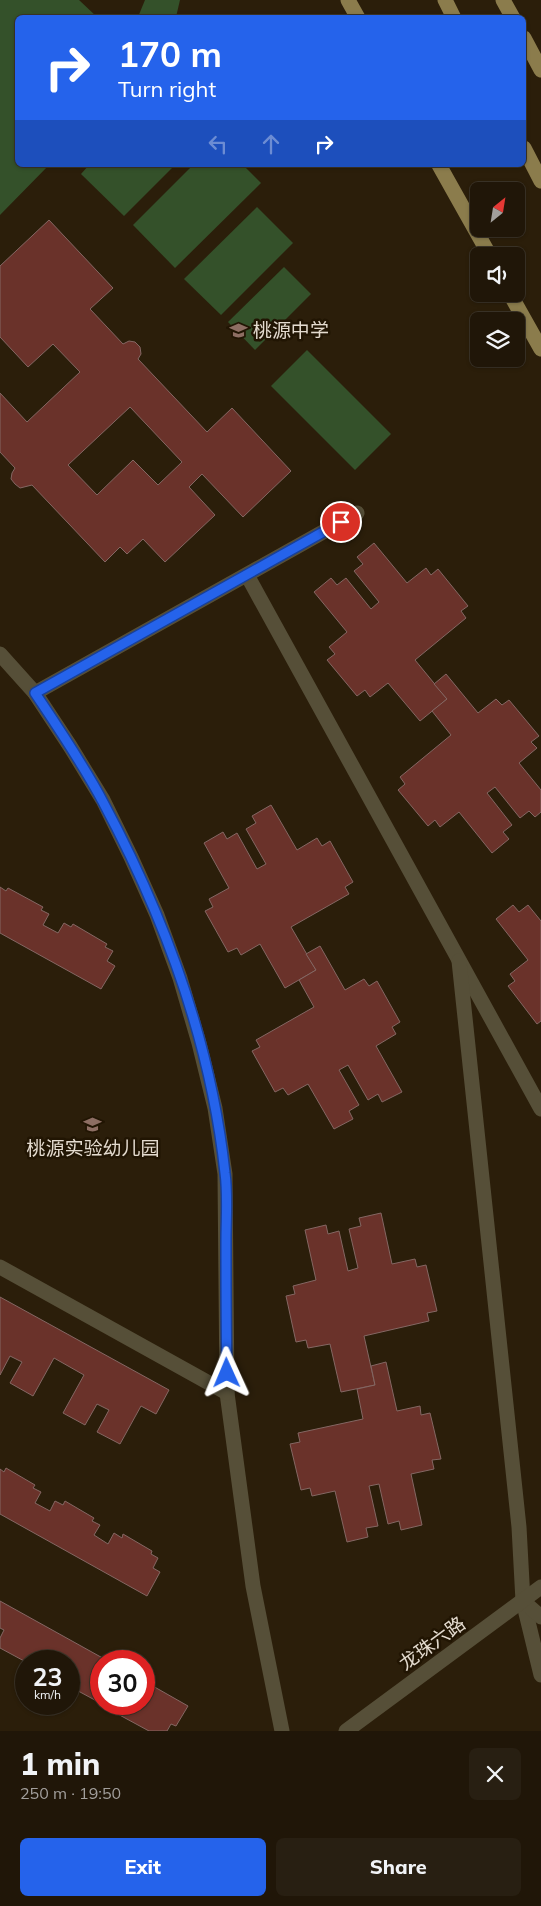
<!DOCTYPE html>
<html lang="en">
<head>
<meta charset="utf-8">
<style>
	:root { --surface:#201608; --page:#281f12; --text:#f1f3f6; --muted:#a29f9c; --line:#3d3529; --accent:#2563eb }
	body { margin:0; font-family:Mulish,"Noto Sans SC",sans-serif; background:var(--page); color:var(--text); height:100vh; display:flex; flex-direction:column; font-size:19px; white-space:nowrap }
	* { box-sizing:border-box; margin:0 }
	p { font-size:16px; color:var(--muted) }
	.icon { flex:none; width:28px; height:28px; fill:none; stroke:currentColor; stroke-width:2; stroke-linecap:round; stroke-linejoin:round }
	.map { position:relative; height:1731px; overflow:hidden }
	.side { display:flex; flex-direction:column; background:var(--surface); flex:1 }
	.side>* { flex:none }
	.guide { position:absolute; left:15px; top:15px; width:511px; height:152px; border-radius:8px; box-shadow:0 1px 4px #0004,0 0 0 1px var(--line); background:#2563eb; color:#fff; overflow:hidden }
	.needle { width:32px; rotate:30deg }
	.buttons { position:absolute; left:470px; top:182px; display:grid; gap:10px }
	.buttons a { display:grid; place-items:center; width:55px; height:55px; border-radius:8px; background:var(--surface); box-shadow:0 1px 4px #0004,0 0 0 1px var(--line); font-size:25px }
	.speed { position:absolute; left:15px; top:1650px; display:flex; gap:10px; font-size:25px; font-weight:700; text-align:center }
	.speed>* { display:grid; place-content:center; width:65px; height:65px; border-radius:50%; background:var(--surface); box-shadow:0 1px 4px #0004,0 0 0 1px var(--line); line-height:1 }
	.speed small { font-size:12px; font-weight:400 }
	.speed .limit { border:8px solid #d22; background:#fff; color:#111 }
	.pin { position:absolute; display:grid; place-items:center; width:42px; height:42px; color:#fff; margin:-21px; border:2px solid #fff; border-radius:50%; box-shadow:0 1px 5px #0007 }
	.me { position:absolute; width:55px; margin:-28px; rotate:359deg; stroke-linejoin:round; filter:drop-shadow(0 0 4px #0008) }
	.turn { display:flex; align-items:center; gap:18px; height:105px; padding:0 20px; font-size:22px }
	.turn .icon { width:65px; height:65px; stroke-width:2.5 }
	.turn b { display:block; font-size:35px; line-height:42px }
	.lanes { display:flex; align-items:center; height:48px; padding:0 20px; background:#0003; justify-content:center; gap:25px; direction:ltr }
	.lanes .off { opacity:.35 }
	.round { display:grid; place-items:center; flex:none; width:52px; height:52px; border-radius:8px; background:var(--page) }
	.head { display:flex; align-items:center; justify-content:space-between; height:85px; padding:0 20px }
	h1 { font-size:30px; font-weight:800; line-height:38px }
	.action { display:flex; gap:10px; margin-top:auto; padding:10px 20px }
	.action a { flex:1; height:58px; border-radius:8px; background:var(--accent); color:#fff; font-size:20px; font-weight:800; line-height:58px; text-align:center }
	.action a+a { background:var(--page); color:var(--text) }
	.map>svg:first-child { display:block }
</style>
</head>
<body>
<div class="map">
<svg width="541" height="1731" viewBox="0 0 541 1731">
	<rect width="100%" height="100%" fill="#2b1e0a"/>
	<!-- green -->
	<g fill="#34512a">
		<polygon points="0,0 79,0 97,17 18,18 18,165 49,165 0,215"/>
		<polygon points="145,0 180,0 176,17 138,17"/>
		<polygon points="89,165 175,165 124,216 81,174"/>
		<polygon points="193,165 243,165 261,183 175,268 133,225"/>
		<polygon points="257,207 293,243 221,315 184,279"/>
		<polygon points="284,267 311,294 255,350 228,322"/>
		<polygon points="307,350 391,434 355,470 271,386"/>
	</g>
	<!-- building -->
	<g fill="#6a322a" stroke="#846763" fill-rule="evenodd">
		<path d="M49 220 113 288 90 309 123 344 129 341 135 342 140 347 141 354 138 359 207 432 232 408 291 471 243 517 202 474 189 487 215 515 165 562 143 539 127 554 120 547 105 562 32 485 20 488 15 484 11 479 12 473 15 468 0 452V393L27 422 80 372 53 344 28 367 0 337V266ZM130 407 182 462 158 485 133 460 97 495 68 465Z"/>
		<polygon points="374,543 407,583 426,568 431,575 438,569 468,606 461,611 466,618 415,660 447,699 420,721 388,683 370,697 365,690 357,696 327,660 335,654 329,647 347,632 314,592 331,578 337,585 346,578 371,609 379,602 354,571 363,564 357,557"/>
		<polygon points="446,674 478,713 496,699 502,705 509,700 539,736 531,742 537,748 519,763 541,790 541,812 535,817 529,811 520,818 495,787 487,793 512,825 503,832 509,839 492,853 459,812 440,827 435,820 428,826 398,790 405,784 400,777 451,735 432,711 447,699 434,684"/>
		<polygon points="271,805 297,850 317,838 322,846 330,841 353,882 345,887 349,894 291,927 316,970 285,988 260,944 241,955 237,948 228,952 205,911 213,907 209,899 229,888 204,843 223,832 227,839 237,833 257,869 266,864 246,829 256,823 252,816"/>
		<polygon points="0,887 6,891 8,888 43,907 41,910 49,914 43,925 58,933 64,923 71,927 73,924 107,944 105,947 113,951 107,961 115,966 101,989 0,933"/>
		<polygon points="513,905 519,912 528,905 541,921 541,1021 537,1024 508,986 515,981 510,974 528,960 496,919"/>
		<polygon points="320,946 345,990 364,979 369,986 377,981 400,1022 392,1027 396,1034 376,1046 402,1092 382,1102 378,1094 368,1100 348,1065 339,1070 359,1105 349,1111 353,1119 334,1129 308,1084 288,1095 283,1088 275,1092 252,1051 260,1047 256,1040 314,1007 299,980 316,970 306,954"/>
		<polygon points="381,1213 392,1264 415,1259 417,1267 426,1265 437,1311 427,1313 429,1321 364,1336 375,1385 341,1392 330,1344 308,1348 306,1340 296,1342 286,1296 295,1294 293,1286 316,1280 305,1230 326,1225 328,1234 339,1231 348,1271 358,1268 349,1229 361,1226 359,1218"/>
		<polygon points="0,1297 169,1390 156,1414 141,1406 120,1444 97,1432 109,1410 97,1404 85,1425 63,1413 84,1375 54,1358 33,1396 10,1383 22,1362 10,1356 0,1375"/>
		<polygon points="386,1362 397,1411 420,1406 421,1415 430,1413 441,1459 432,1460 434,1469 411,1474 422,1525 401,1530 399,1521 388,1524 379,1484 369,1486 378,1526 366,1528 368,1537 347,1542 335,1491 312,1496 310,1488 301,1490 290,1444 300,1442 298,1433 363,1419 357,1389 375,1385 371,1366"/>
		<polygon points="6,1468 35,1485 33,1488 41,1492 35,1503 50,1511 55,1501 63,1505 65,1501 94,1518 92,1521 100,1525 94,1535 108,1544 114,1533 122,1538 123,1534 152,1551 151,1554 158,1558 153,1568 160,1572 147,1596 0,1514 0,1469 4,1472"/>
		<polygon points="0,1601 108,1661 101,1661 101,1704 104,1704 104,1705 69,1686 69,1661 59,1661 53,1658 51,1661 26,1662 0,1648 0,1638 4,1630 0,1628"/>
		<polygon points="144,1681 188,1706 176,1726 171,1724 167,1731 149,1731 114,1712 119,1704 144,1704"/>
	</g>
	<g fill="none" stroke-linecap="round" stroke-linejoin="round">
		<!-- minor -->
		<g stroke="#564f38" stroke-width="15">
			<polyline points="247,575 541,1109"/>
			<polyline points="0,654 35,693 70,746 103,800 131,857 157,915 180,978 199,1043 215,1108 225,1174 227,1393 253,1586 282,1731"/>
			<polyline points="35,693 357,513"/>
			<polyline points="459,961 519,1527 523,1601 541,1675"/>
			<polyline points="0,1267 227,1393"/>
			<polyline points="523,1601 541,1617"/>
			<polyline points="346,1731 541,1587"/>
		</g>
		<!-- major -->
		<g stroke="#8b7c4c" stroke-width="15">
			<polyline points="348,0 358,18"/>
			<polyline points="445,0 454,18"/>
			<polyline points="503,0 513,18"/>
			<polyline points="524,38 541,70"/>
			<polyline points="524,148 541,181"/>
			<polyline points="439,165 490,256"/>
			<polyline points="510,294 541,349"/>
		</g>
	</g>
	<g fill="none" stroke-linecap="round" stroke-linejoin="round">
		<defs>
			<path id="route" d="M227 1373C226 1329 226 1285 226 1241 226 1219 228 1195 225 1173 211 1043 164 916 103 802 83 764 59 729 35 693L341 522"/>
		</defs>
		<!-- route casing -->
		<use href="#route" stroke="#184099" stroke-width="12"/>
		<!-- route -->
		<use href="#route" stroke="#2563eb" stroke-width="9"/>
	</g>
	<!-- icons -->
	<defs>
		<symbol id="school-bare" viewBox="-9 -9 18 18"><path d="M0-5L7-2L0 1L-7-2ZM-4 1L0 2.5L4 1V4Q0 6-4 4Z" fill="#8d6e63" stroke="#211503" stroke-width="2.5" paint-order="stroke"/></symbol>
	</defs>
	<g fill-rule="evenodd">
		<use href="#school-bare" x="226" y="318" width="25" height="25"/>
		<use href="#school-bare" x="80" y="1112" width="25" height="25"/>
	</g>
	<g text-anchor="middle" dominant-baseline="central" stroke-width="5" stroke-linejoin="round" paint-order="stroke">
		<!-- poi labels -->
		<g font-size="19" fill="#e4dbcf" stroke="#211503" text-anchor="start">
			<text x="253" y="330">桃源中学</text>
			<text x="93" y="1148" text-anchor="middle">桃源实验幼儿园</text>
		</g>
		<!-- street labels -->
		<g font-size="19" fill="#e4dbcf" stroke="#211503">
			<text transform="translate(432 1643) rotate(-36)">龙珠六路</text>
		</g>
	</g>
</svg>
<div class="buttons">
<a><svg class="needle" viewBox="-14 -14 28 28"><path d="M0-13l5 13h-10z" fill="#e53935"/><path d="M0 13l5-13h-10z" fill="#a29f9c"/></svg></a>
<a><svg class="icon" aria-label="sound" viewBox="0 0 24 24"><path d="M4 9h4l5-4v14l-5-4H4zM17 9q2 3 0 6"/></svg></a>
<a><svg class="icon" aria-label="layers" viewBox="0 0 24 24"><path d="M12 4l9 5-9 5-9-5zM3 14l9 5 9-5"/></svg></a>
</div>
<div class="speed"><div>23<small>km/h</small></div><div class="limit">30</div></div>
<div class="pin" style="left:341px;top:522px;background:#d93025"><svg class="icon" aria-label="arrive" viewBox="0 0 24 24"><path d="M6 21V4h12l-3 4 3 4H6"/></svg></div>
<svg class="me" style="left:227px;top:1373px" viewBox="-20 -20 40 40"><path d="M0-17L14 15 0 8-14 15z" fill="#2563eb" stroke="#fff" stroke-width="4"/></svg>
<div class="guide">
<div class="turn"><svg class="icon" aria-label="right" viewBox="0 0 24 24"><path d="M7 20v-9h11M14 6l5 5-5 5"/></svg><div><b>170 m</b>Turn right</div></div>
<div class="lanes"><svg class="icon off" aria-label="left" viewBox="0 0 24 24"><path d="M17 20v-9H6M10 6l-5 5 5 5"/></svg><svg class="icon off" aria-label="ahead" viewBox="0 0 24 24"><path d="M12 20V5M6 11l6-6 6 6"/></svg><svg class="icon" aria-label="right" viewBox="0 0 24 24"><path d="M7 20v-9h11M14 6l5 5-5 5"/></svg></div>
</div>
</div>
<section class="side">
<div class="head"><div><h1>1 min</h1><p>250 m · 19:50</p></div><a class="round"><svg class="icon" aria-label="close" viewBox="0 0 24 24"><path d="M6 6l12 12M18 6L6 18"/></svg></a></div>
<div class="action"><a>Exit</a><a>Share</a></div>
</section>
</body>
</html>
